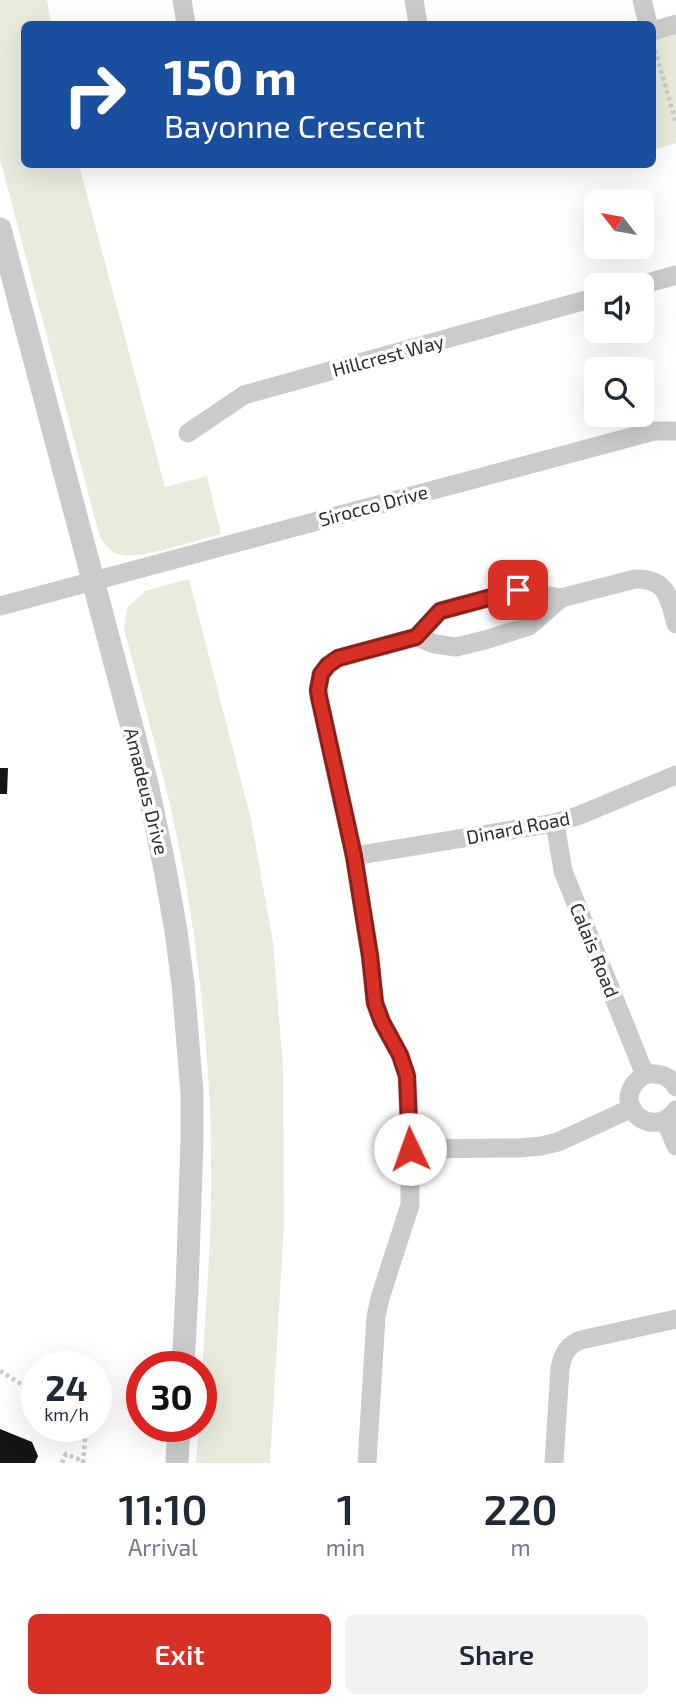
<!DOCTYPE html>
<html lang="en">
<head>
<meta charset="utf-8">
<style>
	:root { --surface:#fff; --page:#f2f2f3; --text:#1f2937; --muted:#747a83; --accent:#d93025 }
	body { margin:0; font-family:"Exo 2",sans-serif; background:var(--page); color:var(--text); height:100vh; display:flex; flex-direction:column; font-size:26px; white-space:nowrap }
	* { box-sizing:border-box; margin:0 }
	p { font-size:23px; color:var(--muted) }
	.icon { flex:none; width:38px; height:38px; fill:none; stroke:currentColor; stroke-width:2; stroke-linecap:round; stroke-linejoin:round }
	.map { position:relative; height:1463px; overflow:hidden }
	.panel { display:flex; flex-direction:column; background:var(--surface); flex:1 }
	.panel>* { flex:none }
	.guide { position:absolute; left:21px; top:21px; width:635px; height:147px; border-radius:10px; box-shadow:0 7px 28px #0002; background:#1a4fa0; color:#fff; overflow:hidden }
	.needle { width:46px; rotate:301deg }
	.fabs { position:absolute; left:584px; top:189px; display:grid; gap:14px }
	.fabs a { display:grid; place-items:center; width:70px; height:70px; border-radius:10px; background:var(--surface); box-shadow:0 7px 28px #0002; font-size:35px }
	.speed { position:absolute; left:21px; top:1351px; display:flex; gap:14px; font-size:35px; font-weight:700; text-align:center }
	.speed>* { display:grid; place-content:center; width:91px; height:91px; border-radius:50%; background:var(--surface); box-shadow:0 7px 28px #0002; line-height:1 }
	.speed small { font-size:18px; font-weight:400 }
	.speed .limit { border:10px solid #d22; background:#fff; color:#111 }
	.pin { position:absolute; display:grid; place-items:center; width:60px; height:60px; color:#fff; margin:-30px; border-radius:14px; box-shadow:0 4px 10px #0006 }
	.me { position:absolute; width:77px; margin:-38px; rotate:357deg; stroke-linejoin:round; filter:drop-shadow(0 0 5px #0008) }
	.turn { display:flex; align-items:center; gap:24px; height:147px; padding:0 28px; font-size:32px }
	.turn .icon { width:91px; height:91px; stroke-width:2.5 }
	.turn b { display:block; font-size:49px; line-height:60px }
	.eta { display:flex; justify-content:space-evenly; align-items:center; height:119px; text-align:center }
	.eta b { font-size:42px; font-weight:600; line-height:49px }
	.primary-button { display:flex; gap:14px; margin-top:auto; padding:14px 28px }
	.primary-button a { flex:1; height:80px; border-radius:10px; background:var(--accent); color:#fff; font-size:28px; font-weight:600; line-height:80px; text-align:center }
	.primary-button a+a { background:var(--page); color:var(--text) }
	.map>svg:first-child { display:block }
</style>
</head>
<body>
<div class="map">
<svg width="676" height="1463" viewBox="0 0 676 1463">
	<rect width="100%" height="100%" fill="#fff"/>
	<!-- green -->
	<g fill="#e9ebdd">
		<path d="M0 0H47L51 24H24V164L79 165 165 487 207 476 221 534C200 539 143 559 123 555 111 553 104 545 99 534L0 159Z"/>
		<polygon points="676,34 676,143 653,150 653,40"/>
		<path d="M189 579 251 819 273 942 283 1067 284 1225 270 1463H196L199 1426H201C201 1361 208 1296 210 1230 212 1190 211 1149 210 1108 205 1008 193 907 171 809 157 749 140 689 124 629L127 608 145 591Z"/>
	</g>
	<!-- building -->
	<g fill="#151515">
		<polygon points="0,768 8,768 7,794 0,794"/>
		<polygon points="0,1429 32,1442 38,1456 35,1463 0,1463"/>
	</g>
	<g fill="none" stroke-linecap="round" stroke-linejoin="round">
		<!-- path -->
		<g stroke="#cbcbcb" stroke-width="4.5" stroke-dasharray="3.5 3.5" stroke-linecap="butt">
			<polyline points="655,50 676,123"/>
			<polyline points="0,1371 37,1394"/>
			<polyline points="62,1463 66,1454 83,1461"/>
			<polyline points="83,1463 86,1426"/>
		</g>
		<!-- minor -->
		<g stroke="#cbcbcb" stroke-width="19">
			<polyline points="182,0 186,24"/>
			<polyline points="414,0 418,24"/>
			<polyline points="642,0 648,24"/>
			<polyline points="653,31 676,24"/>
			<polyline points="641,285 676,275"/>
			<polyline points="188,433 244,395 597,297"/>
			<polyline points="0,606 654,431 676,431"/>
			<path d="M416 637 440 611 518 590 561 598 635 579C668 578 669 599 676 624"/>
			<polyline points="555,823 563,871 645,1075"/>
			<polyline points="354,856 555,823 580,815 676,775"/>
			<path d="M676 1087C672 1079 664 1074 654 1074 647 1073 640 1077 635 1083 614 1109 654 1140 676 1110"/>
			<polyline points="665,1120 676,1146"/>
			<polyline points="410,1149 520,1148 541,1146 558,1142 632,1108"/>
			<polyline points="367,1463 376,1317 380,1298 410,1205 410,1149 407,1076 400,1055 382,1022 375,1003 370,956 354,856 319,697 318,690 321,674 328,665 339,658 416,637 435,644 456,647 485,640 529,626 561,598"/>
			<path d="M554 1463 560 1369C562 1355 567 1345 581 1340L676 1319"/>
		</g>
		<!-- tertiary -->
		<g stroke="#cbcbcb" stroke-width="23">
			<polyline points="0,229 147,784 165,869 176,931 183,984 192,1093 192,1140 187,1290 183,1367"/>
			<polyline points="177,1463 179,1426"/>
		</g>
	</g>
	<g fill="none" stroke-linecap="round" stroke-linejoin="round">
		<defs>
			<polyline id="route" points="410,1149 407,1076 400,1055 382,1022 375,1003 370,956 354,856 319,697 318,690 321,674 328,665 338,658 416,637 440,611 518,590"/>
		</defs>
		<!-- route casing -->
		<use href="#route" stroke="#8d1f18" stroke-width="18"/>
		<!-- route -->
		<use href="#route" stroke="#d93025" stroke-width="12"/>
	</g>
	<g text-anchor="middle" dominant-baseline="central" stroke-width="7" stroke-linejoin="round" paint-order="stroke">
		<!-- street labels -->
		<g font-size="19" fill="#2e2e2e" stroke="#fff">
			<text transform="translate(388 355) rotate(-15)">Hillcrest Way</text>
			<text transform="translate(373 505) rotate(-15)">Sirocco Drive</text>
			<text transform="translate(147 791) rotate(76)">Amadeus Drive</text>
			<text transform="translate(518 827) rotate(-11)">Dinard Road</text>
			<text transform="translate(595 950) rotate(68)">Calais Road</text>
		</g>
	</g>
</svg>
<div class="fabs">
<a><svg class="needle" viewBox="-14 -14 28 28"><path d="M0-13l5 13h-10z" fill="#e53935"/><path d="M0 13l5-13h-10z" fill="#747a83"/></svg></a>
<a><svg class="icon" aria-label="sound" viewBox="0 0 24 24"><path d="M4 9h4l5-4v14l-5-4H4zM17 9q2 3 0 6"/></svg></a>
<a><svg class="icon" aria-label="search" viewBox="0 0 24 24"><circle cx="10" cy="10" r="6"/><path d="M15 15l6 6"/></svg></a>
</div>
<div class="speed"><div>24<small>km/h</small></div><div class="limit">30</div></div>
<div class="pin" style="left:518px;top:590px;background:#d93025"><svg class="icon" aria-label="arrive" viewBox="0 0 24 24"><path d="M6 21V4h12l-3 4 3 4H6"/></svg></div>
<svg class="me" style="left:410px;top:1149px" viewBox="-20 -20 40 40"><circle r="19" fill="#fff"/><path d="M0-13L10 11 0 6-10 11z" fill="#d93025"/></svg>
<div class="guide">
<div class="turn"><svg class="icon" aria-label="right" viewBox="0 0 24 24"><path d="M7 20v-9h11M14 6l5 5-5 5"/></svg><div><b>150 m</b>Bayonne Crescent</div></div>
</div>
</div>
<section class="panel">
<div class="eta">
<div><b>11:10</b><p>Arrival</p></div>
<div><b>1</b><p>min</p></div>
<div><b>220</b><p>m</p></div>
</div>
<div class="primary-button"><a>Exit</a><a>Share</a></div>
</section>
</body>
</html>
